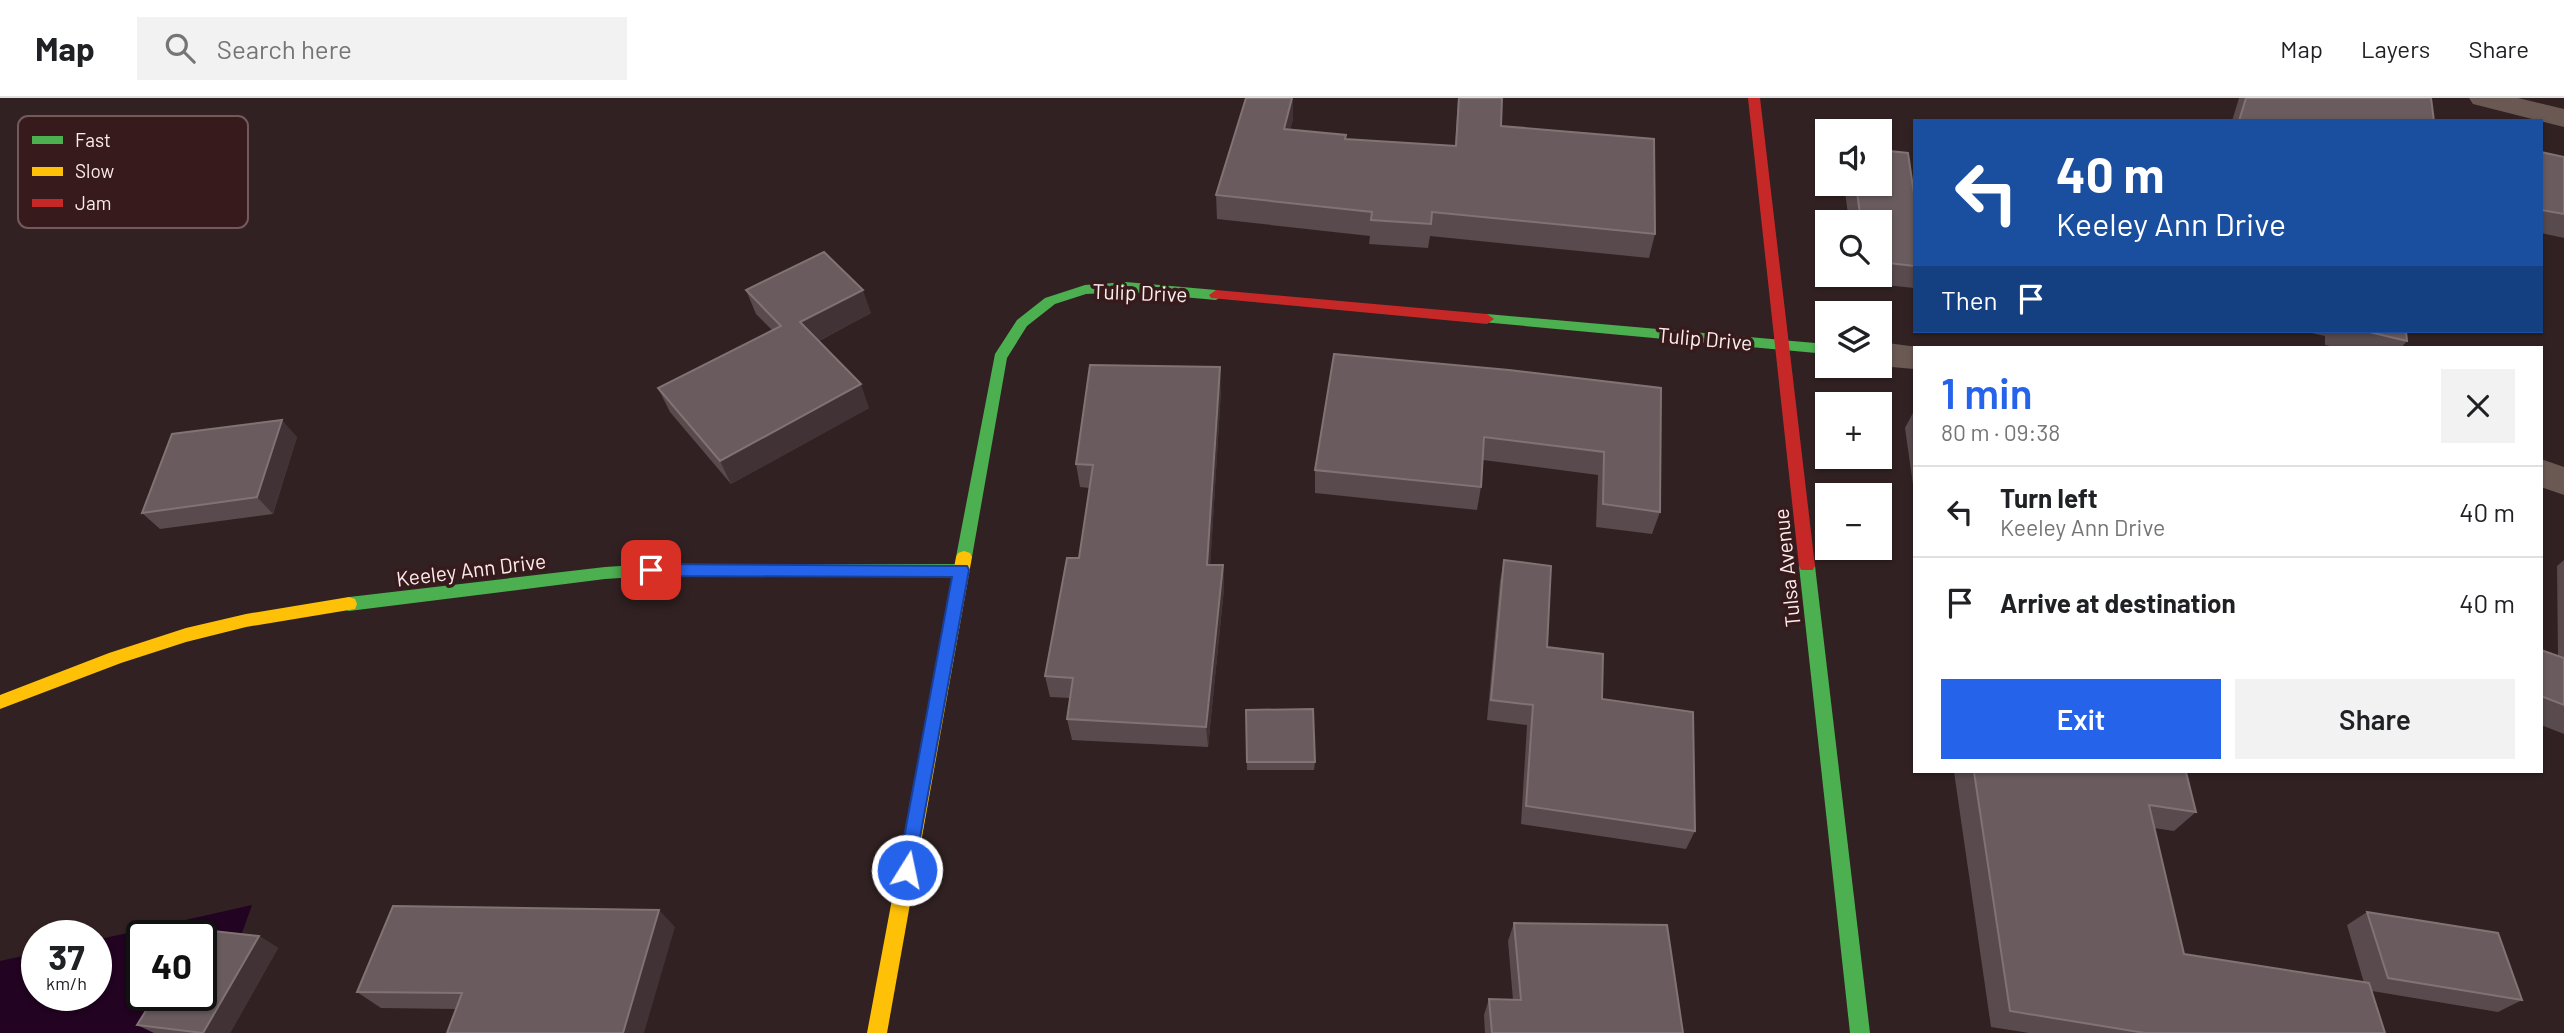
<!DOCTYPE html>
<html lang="en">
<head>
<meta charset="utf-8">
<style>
	:root { --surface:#fff; --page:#f2f2f2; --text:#202124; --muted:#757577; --line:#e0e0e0; --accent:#2563eb }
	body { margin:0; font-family:Barlow,sans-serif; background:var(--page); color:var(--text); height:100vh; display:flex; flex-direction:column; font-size:26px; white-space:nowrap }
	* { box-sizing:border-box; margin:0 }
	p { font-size:23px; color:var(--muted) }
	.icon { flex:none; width:38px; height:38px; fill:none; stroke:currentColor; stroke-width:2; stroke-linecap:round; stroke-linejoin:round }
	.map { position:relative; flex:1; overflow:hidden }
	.drawer { position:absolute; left:1913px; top:248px; width:630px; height:427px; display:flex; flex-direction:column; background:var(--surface); border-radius:0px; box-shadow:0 2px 5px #0004 }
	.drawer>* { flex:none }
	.banner { position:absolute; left:1913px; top:21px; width:630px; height:214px; border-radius:0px; box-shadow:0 2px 5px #0004; background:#1a4fa0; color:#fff; overflow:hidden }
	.fabs { position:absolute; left:1815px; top:21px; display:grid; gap:14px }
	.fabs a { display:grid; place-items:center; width:77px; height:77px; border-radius:0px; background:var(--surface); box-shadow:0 2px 5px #0004; font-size:35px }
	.speed { position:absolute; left:21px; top:822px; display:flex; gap:14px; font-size:35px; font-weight:700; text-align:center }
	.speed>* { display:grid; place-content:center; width:91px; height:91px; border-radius:50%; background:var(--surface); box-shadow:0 2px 5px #0004; line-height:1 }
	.speed small { font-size:18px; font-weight:400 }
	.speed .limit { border:4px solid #111; border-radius:10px; background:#fff; color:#111 }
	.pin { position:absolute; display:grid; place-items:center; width:60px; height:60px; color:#fff; margin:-30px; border-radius:14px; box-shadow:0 4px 10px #0006 }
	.me { position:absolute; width:77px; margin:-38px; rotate:10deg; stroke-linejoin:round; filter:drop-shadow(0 0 5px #0008) }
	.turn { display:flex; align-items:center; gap:24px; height:147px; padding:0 28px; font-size:32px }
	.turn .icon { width:91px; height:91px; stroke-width:2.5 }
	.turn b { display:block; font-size:49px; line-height:60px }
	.then { display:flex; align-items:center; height:66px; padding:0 28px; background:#0003; gap:14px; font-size:26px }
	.round { display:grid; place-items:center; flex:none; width:74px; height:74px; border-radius:0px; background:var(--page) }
	.summary { display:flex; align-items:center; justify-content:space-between; height:119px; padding:0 28px }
	h1 { font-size:42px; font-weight:600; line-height:52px; color:var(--accent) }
	.primary-button { display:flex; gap:14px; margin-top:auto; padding:14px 28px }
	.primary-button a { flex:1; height:80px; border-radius:0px; background:var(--accent); color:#fff; font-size:28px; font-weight:600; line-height:80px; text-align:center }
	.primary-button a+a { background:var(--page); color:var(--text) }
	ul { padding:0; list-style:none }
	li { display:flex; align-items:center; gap:21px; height:91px; padding:0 28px; border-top:2px solid var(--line) }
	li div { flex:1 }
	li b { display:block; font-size:26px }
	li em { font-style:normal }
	header { display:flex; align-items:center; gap:42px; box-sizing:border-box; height:98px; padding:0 35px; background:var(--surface); border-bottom:2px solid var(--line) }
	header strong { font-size:33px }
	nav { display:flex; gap:38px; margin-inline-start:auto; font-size:24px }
	.search { width:490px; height:63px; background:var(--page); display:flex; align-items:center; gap:18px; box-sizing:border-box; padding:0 24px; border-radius:0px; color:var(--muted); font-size:26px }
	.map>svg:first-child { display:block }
</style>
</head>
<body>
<header>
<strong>Map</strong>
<div class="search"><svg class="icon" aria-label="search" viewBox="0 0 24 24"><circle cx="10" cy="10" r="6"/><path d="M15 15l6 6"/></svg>Search here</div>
<nav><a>Map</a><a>Layers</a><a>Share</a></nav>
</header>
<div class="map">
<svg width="2564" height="935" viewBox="0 0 2564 935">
	<rect width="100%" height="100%" fill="#312122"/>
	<!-- water -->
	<path fill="#220321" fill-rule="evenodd" d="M252 807 206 935H0V863L37 855V898H96V842ZM142 838H201V898H142Z"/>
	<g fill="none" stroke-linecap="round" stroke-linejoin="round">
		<!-- street -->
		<g fill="#6a5853" fill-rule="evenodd">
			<polygon points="2469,0 2518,0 2564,11 2564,29 2473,6"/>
			<polygon points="1880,244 1925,250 1914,250 1914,271 1880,268"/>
			<polygon points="2541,361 2564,369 2564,397 2541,389"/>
		</g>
		<!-- fast -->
		<g fill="#4caf50" fill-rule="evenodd">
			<polygon points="1126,184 1216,192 1223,197 1216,202 1126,194 1086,196 1055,206 1027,228 1007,260 972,459 970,463 958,463 956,459 995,256 1017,222 1045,200 1085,187"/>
			<polygon points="1487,216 1827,246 1827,256 1482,224 1480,221"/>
			<polygon points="1807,462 1813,464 1815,468 1870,935 1850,935 1799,468 1801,464"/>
			<polygon points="651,466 961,466 967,468 969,472 967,476 961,478 651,478 605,481 349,513 343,511 341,506 343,501 349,499 605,469"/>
		</g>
		<!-- slow -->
		<g fill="#ffc107" fill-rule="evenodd">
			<polygon points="964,453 970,455 972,459 887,935 867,935 956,459 958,455"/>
			<polygon points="349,499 355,501 357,506 355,511 246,529 186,544 121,565 0,611 0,597 109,555 186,530 246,516"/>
		</g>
		<!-- jam -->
		<g fill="#c62828" fill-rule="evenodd">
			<polygon points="1748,0 1760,0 1815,468 1813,472 1801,472 1799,468"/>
			<polygon points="1216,192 1487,216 1494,221 1487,226 1211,200 1209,197"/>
		</g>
	</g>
	<!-- wall -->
	<g fill="#584a4d">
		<polygon points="1246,0 1293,0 1293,21 1290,31 1346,41 1455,48 1458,0 1502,0 1501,28 1655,136 1649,160 1430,138 1428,150 1369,146 1370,138 1217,121 1216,97"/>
		<polygon points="2239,0 2431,0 2434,23 2232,23"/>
		<polygon points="2541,54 2564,59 2564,140 2541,135"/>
		<polygon points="1844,86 1880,86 1914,96 1914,190 1857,184 1856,177 1880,177 1880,124 1849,124"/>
		<polygon points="746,192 871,215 819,243 869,310 731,386 670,314 658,290 772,232 756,216"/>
		<polygon points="2303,233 2406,233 2407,243 2401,250 2340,250 2325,247 2325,238"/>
		<polygon points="1661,290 1660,414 1652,436 1596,429 1598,377 1483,362 1481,389 1477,412 1315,395 1315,372"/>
		<polygon points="1221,292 1210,467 1223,467 1224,490 1208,649 1072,642 1067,621 1070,600 1050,599 1045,578 1079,460 1089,390 1080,389 1076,366"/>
		<polygon points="1914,313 1914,394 1905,330"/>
		<polygon points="297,339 273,416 160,431 142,415"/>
		<polygon points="1504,462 1547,549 1602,601 1695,733 1686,751 1521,726 1527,627 1487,622 1500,483"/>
		<polygon points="2564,462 2564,636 2541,627 2541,552 2558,558 2557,468"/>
		<polygon points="1246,612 1315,664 1314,672 1247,672"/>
		<polygon points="1954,674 2186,674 2196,714 2174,733 2154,730 2184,856 2364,885 2347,827 2367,814 2522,902 2498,914 2372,893 2385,935 2029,935 1991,929"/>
		<polygon points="1514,825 1683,935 1485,935 1484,917 1489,901 1513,902 1508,843"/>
		<polygon points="675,829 456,911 381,910 357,894"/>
		<polygon points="259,838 278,850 230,935 154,935 137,927"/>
	</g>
	<!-- shaded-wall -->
	<g fill="#413235">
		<polygon points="1292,0 1293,0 1293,21 1284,55 1284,31"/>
		<polygon points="863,192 871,215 809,248 800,224"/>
		<polygon points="1220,269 1221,292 1209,489 1207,467"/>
		<polygon points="861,286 869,310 731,386 720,363"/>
		<polygon points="282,322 297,339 273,416 257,399"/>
		<polygon points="1223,467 1224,490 1208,649 1206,629"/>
		<polygon points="659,812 675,829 644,935 623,935"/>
		<polygon points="259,838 278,850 230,935 203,935"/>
	</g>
	<!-- building -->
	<g fill="#6a5c5e" stroke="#817274" stroke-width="2">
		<polygon points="1246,0 1292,0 1284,31 1346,37 1345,41 1456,48 1459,0 1502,0 1501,28 1654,41 1655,136 1432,114 1431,126 1371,122 1372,114 1216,97"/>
		<polygon points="2246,0 2431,0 2434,23 2239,23"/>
		<polygon points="1880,52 1908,55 1914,96 1914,168 1880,164 1880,124 1861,124 1856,86 1880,86"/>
		<polygon points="2541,54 2564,59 2564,116 2541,112"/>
		<polygon points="824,154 863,192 800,224 861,286 720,363 658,290 781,228 746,192"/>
		<polygon points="2365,233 2406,233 2407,243"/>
		<polygon points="1334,256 1509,272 1661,290 1660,414 1603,406 1604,354 1484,339 1481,389 1315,372"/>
		<polygon points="1090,267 1220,269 1207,467 1223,467 1206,629 1067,621 1073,580 1045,578 1067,460 1079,460 1093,367 1076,366"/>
		<polygon points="282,322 257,399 142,415 172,336"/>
		<polygon points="1504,462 1551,468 1547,549 1603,556 1602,601 1693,614 1695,733 1526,708 1533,607 1491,602"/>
		<polygon points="2541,552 2564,560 2564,607 2541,598"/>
		<polygon points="1313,611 1315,664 1247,664 1246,612"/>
		<polygon points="1974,674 2186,674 2196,714 2149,707 2184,856 2369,885 2385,935 2145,935 2010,913"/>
		<polygon points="393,808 659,812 623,935 447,935 462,895 357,894"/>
		<polygon points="2367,814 2498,835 2522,902 2388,880"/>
		<polygon points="1514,825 1667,827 1683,935 1492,935 1489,901 1521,902"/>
		<polygon points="195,831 259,838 203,935 137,927 155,898 201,898 201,838 191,838"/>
	</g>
	<!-- route -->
	<polygon fill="#2563eb" stroke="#184099" stroke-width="2" points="651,466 967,468 969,472 913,778 907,780 900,778 898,772 952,479 651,478 643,472"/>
	<g text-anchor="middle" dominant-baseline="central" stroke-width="7" stroke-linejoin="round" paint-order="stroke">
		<!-- street labels -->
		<g font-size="21" fill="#fdecec" stroke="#371b1c">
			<text transform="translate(1140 194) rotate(2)">Tulip Drive</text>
			<text transform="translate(1705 240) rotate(5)">Tulip Drive</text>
			<text transform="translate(1786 470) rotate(-96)">Tulsa Avenue</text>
			<text transform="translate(471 471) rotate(-7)">Keeley Ann Drive</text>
		</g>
	</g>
	<!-- legend -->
	<rect x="18" y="18" width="230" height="112" rx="10" fill="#371b1c" stroke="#725a5a" stroke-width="2"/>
	<rect x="32" y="38" width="31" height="8" fill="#4caf50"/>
	<rect x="32" y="69" width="31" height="9" fill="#ffc107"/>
	<rect x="32" y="101" width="31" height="8" fill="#c62828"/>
	<g font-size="19" fill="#fdecec">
		<text x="75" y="49">Fast</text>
		<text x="75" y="80">Slow</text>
		<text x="75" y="112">Jam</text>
	</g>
</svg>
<div class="fabs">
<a><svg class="icon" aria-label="sound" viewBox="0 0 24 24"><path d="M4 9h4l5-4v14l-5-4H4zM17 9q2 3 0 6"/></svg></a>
<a><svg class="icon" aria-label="search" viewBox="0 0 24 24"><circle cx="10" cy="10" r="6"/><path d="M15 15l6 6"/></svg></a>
<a><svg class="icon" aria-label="layers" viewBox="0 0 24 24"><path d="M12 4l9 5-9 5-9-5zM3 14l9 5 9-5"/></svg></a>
<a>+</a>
<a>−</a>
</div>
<div class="speed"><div>37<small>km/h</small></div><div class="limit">40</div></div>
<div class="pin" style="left:651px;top:472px;background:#d93025"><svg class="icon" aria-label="arrive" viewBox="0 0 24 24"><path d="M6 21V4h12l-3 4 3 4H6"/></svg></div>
<svg class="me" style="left:907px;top:772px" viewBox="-20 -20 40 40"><circle r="17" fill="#2563eb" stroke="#fff" stroke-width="3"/><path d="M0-11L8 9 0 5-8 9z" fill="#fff"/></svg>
<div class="banner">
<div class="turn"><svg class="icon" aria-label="left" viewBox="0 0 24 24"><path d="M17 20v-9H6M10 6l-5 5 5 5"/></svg><div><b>40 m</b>Keeley Ann Drive</div></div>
<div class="then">Then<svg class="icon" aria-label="arrive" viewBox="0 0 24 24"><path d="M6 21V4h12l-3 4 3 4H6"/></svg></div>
</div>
<section class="drawer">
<div class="summary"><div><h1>1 min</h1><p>80 m · 09:38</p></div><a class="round"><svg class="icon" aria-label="close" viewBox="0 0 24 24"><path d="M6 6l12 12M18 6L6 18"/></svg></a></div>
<ul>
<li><svg class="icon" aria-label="left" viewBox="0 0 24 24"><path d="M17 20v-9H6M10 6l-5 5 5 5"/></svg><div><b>Turn left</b><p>Keeley Ann Drive</p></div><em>40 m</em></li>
<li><svg class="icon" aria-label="arrive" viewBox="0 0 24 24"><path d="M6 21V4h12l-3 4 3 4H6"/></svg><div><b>Arrive at destination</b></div><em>40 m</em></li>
</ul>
<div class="primary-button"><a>Exit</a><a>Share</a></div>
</section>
</div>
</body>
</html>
